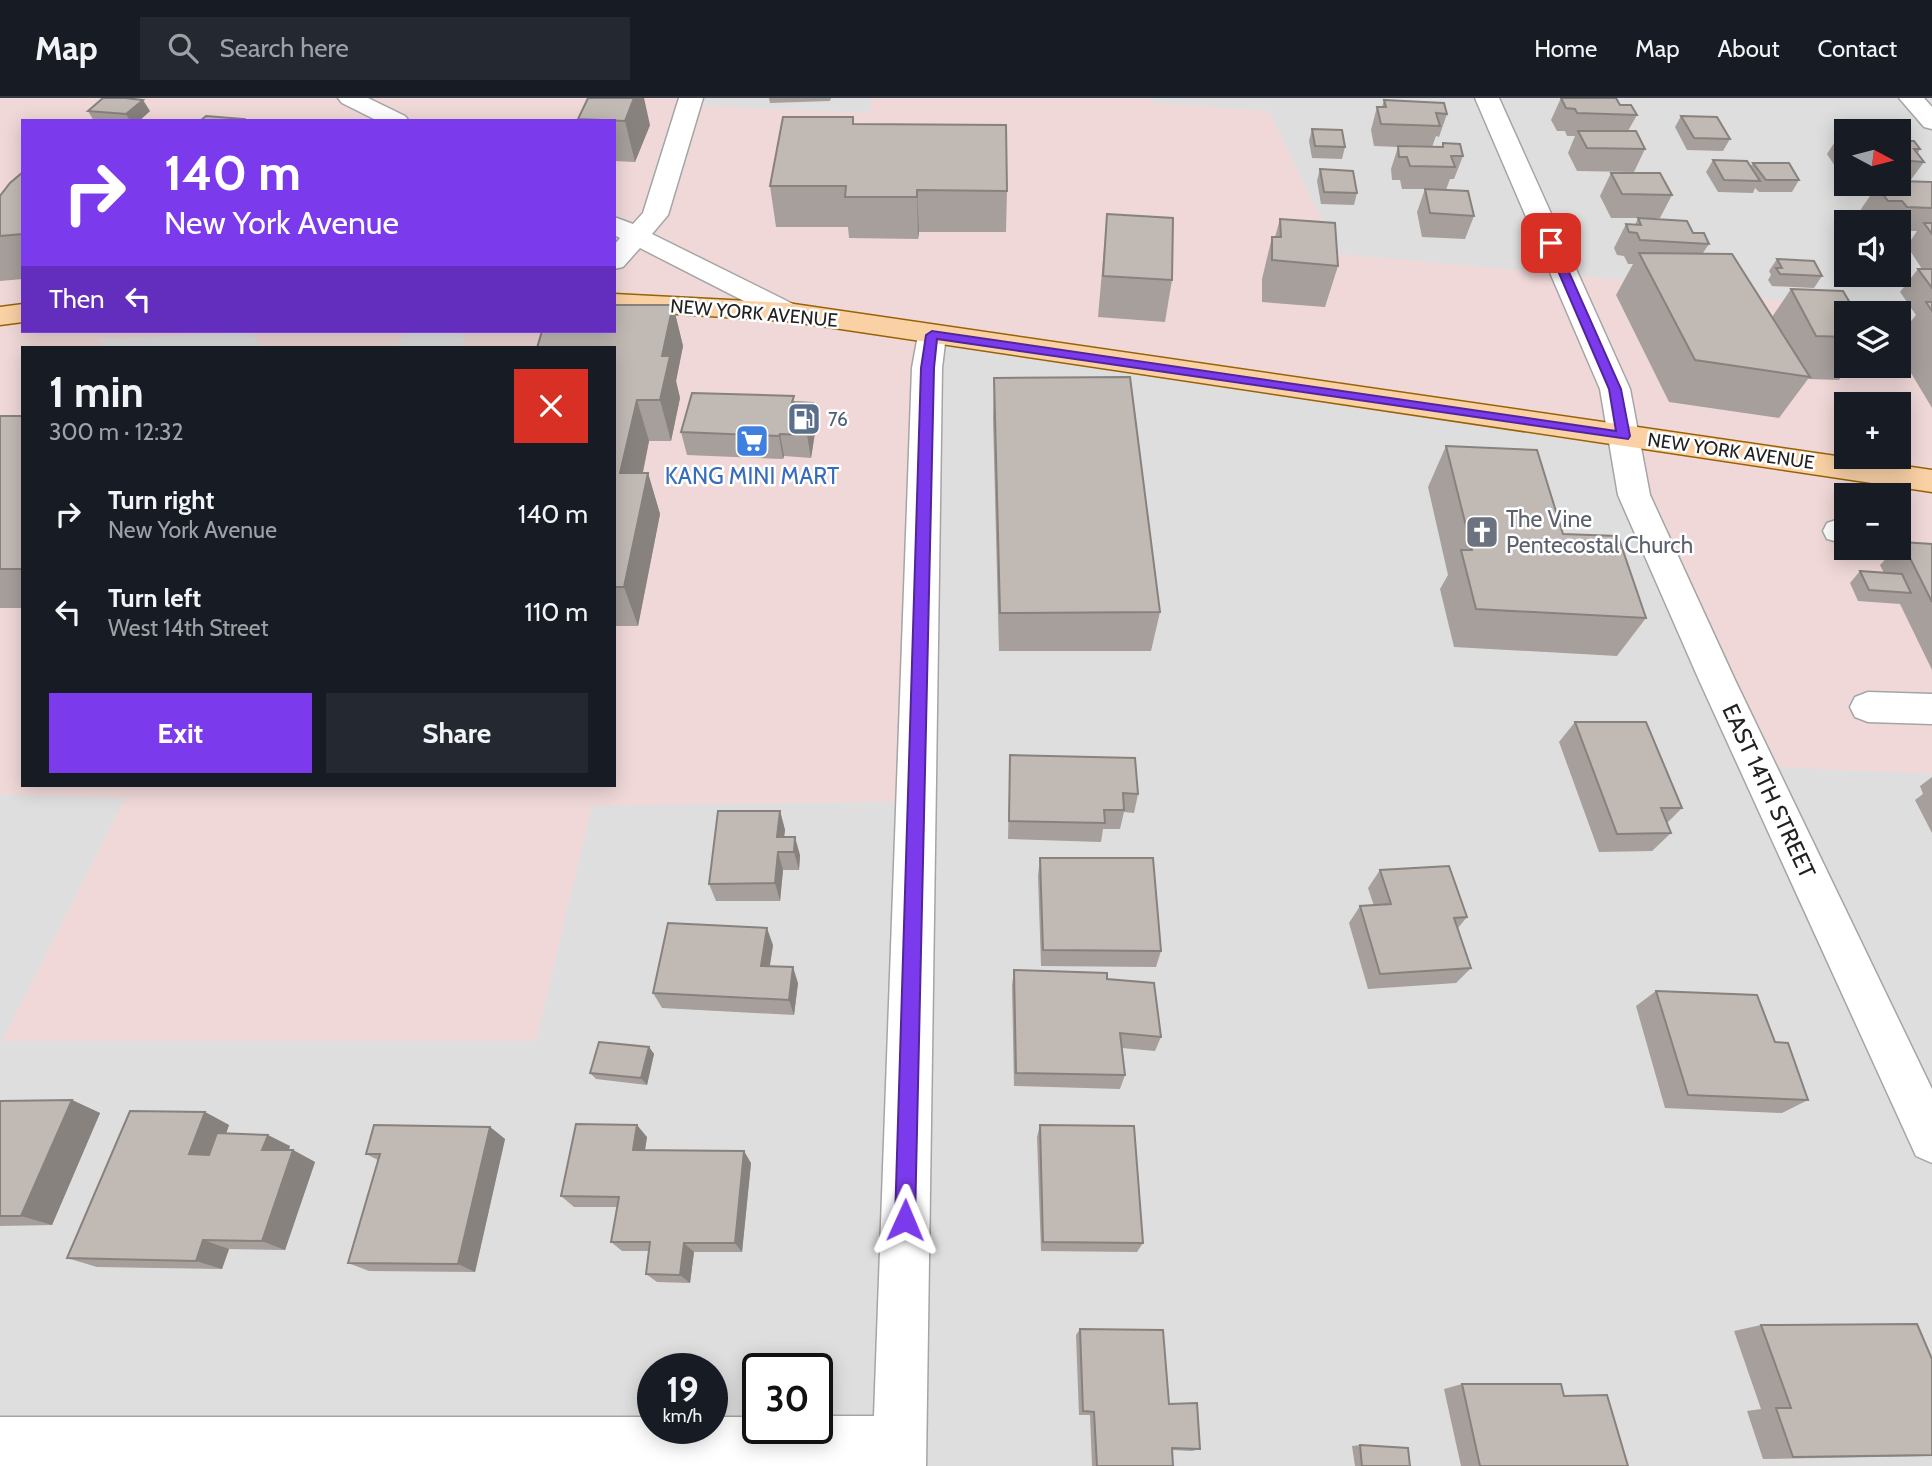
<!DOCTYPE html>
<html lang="en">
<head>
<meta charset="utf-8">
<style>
	:root { --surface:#171b24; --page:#242831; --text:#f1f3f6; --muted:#9ea1a6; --line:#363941; --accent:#7c3aed }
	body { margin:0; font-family:Cabin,sans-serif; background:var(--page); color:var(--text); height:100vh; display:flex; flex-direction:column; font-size:26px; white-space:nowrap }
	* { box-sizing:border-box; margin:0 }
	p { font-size:23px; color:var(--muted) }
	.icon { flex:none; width:38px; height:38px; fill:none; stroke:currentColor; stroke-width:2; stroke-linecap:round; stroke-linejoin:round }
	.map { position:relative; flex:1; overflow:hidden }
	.sheet { position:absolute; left:21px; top:248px; width:595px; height:441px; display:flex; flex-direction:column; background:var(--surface); border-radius:0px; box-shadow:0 4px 18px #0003 }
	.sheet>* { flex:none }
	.top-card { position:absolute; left:21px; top:21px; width:595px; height:214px; border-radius:0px; box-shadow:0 4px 18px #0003; background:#7c3aed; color:#fff; overflow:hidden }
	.needle { width:46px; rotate:97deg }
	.tools { position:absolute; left:1834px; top:21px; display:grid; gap:14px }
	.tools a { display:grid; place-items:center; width:77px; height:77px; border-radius:0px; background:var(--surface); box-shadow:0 4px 18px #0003; font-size:35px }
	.speed { position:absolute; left:637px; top:1255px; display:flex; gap:14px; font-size:35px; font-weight:700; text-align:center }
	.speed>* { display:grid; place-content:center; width:91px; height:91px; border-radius:50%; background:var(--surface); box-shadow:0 4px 18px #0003; line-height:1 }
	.speed small { font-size:18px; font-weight:400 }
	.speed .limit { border:4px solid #111; border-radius:10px; background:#fff; color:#111 }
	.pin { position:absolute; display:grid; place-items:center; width:60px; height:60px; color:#fff; margin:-30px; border-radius:14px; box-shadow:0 4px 10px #0006 }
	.me { position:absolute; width:77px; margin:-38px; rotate:1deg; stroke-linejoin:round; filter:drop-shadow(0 0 5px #0008) }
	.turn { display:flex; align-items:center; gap:24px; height:147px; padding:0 28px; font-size:32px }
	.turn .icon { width:91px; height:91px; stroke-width:2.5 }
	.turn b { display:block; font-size:49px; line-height:60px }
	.then { display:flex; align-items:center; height:66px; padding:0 28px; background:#0003; gap:14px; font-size:26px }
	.round { display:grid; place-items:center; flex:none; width:74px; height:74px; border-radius:0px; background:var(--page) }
	.head { display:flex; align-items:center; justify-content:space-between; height:119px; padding:0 28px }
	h1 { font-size:42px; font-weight:700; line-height:52px }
	.cta { display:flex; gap:14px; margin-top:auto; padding:14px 28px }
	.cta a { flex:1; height:80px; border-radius:0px; background:var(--accent); color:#fff; font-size:28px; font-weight:700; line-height:80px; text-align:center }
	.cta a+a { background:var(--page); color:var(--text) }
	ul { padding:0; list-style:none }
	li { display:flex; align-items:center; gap:21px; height:98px; padding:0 28px }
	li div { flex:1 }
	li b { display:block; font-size:26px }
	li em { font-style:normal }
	header { display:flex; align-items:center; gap:42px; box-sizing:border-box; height:98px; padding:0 35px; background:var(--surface); border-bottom:2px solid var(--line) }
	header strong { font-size:33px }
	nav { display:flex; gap:38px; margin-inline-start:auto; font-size:24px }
	.search { width:490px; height:63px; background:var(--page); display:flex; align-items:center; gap:18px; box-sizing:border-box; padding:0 24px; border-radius:0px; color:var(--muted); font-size:26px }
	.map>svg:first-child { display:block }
</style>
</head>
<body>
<header>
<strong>Map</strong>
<div class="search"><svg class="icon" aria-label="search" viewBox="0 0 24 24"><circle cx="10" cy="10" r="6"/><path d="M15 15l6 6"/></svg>Search here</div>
<nav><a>Home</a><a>Map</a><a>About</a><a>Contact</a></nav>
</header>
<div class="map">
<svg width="1932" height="1368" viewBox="0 0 1932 1368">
	<rect width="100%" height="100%" fill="#f1ede8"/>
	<!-- residential -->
	<path fill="#dfdede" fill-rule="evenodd" d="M0 0H1932V1368H0ZM23 23H614V233H23ZM1846 33H1899V86H1846ZM1846 124H1899V177H1846ZM1846 215H1899V268H1846ZM23 250H614V688H23ZM1846 306H1899V359H1846ZM1846 397H1899V450H1846ZM653 1270H712V1330H653ZM758 1270H817V1330H758Z"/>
	<!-- commercial -->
	<path fill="#f0d8d8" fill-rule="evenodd" d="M0 0H683L682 7 870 15 872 0H1150L1155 5 1269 13 1338 156 1661 185 1845 212 1846 268H1899V233L1932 234V676L1775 669 1646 400 1638 332 936 229 932 703 592 708 536 943H2L125 700 0 696ZM23 23H614V233H23ZM23 250H614V688H23ZM1846 306H1899V359H1846ZM1846 397H1899V450H1846Z"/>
	<!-- parking -->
	<g fill="#e1e1e1">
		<polygon points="405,233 418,233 467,236 461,250 397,250"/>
		<polygon points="251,234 261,248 107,250 98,241"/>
	</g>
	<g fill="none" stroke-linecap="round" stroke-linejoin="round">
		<defs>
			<g id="minor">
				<polygon points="338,0 368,0 405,18 409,23 378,23 342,5"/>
				<polygon points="679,0 703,0 668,117 652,136 797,208 801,214 797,220 787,223 777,220 640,150 623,169 614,171 614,147 620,140 614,137 614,119 633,126 643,115"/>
				<polygon points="1475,0 1499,0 1630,291 1650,397 1735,582 1932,991 1932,1065 1916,1058 1699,582 1618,397 1600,291"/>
				<polygon points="1899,0 1924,0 1932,9 1932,31 1924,29"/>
				<polygon points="932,228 942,231 946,237 942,270 926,1368 0,1368 0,1319 653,1319 653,1330 712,1330 712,1319 758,1319 758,1330 817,1330 817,1318 874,1318 912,270 918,237 922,231"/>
				<polygon points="1839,421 1846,422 1846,446 1827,441 1823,433 1827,425"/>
				<polygon points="1868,594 1932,596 1932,626 1868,624 1855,619 1850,609 1855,599"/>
			</g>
			<g id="major">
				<polygon points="614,196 787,205 1932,372 1932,394 787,223 614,212"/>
				<polygon points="23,206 23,224 0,227 0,209"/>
			</g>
		</defs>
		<!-- minor casing -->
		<use href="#minor" stroke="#a5a5a5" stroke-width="3"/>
		<!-- major casing -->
		<use href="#major" stroke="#986206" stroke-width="3"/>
		<!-- minor -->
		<use href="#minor" fill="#fff" fill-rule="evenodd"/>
		<!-- major -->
		<use href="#major" fill="#f9d1a5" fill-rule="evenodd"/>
	</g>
	<!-- wall -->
	<g fill="#a69f9b">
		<polygon points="588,0 650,27 635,64 614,63 614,23 578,23 578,21"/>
		<polygon points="769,0 831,0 830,3 770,5"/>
		<polygon points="1561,0 1616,0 1620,7 1637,17 1628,33 1645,51 1634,74 1577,73 1568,55 1575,38 1567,38 1565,33 1557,33 1551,22"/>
		<polygon points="1384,2 1447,16 1439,39 1436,38 1432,49 1442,49 1443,45 1463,58 1454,81 1450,81 1446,92 1474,118 1465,141 1422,139 1417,114 1425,91 1402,91 1400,82 1392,82 1391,71 1398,49 1374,48 1371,32 1377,9 1382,9"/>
		<polygon points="88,13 150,13 139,23 94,23"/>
		<polygon points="1681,18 1730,41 1723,53 1687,52 1675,29"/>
		<polygon points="854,26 1007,93 1006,134 919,134 918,141 849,140 848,129 776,129 770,88"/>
		<polygon points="1312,31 1345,49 1342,61 1312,60 1309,43"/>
		<polygon points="1842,33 1846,34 1846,82 1844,82 1827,56"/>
		<polygon points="1899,35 1906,43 1920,51 1918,55 1924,64 1910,83 1932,84 1932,310 1899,255 1899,238 1916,217 1900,194 1918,171 1922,171 1907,148 1917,133 1899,133 1899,124 1870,124 1861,111 1877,88 1885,88 1886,86 1899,86"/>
		<polygon points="1713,62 1750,69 1753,65 1799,82 1792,94 1759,94 1755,90 1753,95 1718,94 1706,74"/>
		<polygon points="1320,71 1357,95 1354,107 1321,106 1317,83"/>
		<polygon points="23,74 23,181 0,183 0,98"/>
		<polygon points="1611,75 1672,97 1660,120 1611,120 1600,98"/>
		<polygon points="1107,116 1172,182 1165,224 1098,219"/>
		<polygon points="1638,120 1693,135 1709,146 1703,155 1772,219 1791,191 1846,215 1846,268 1850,268 1839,282 1808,281 1779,320 1669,304 1616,197 1633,166 1628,166 1624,158 1617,157 1614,150 1626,126 1635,127"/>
		<polygon points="1280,121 1338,168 1325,209 1262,204 1262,181 1272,139 1275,139"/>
		<polygon points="1777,161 1822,178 1814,190 1772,188 1768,182 1771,177 1769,173"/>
		<polygon points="673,207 683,248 676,283 680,300 671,343 649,343 643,375 648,375 660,416 638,528 614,528 614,250"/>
		<polygon points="994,280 1160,514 1151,553 999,553 993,321"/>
		<polygon points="794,298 794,304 813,305 816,328 811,360 784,358 783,361 687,357 681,334"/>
		<rect x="0" y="318" width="23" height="192"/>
		<polygon points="1446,348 1563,436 1646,520 1617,558 1454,549 1440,491 1448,477 1428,389"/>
		<polygon points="1902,444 1932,446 1932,572 1900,506 1858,503 1850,485 1860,473 1884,475 1880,467 1896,450 1899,450 1899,447"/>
		<polygon points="1575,624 1682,710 1667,725 1671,735 1652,753 1599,754 1559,644"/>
		<polygon points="1010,657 1138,696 1134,715 1124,714 1120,731 1103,731 1101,744 1008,741"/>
		<polygon points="1932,679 1932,735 1915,702 1923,696 1920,688"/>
		<polygon points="780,713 785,732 784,739 800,757 799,772 783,772 780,803 716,803 709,786"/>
		<polygon points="1040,760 1161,853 1156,869 1041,868 1038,778"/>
		<polygon points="1380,772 1467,819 1458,830 1471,870 1456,885 1368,891 1349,825 1360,808 1374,808 1368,790"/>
		<polygon points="773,847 770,868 798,885 794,917 662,910 653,895"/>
		<polygon points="1014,872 1107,881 1161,939 1155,953 1122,950 1125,977 1120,991 1014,988 1012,888"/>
		<polygon points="1656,893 1808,1002 1782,1015 1665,1010 1636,908"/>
		<polygon points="649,949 654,956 647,987 596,981 590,975"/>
		<polygon points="72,1002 100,1015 52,1127 0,1128 0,1003"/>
		<polygon points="205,1014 229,1027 226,1036 290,1048 289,1052 293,1052 315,1064 285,1152 229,1151 222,1171 97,1169 67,1160"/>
		<polygon points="1040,1027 1143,1145 1137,1154 1041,1153 1037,1039"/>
		<polygon points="490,1029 505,1041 475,1174 369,1173 348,1165 378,1062 366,1056"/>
		<polygon points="647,1039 645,1052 751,1065 742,1154 694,1154 690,1185 657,1184 646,1176 649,1153 622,1153 611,1144 617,1109 574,1109 561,1098"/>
		<polygon points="1761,1227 1932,1261 1932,1358 1763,1361 1747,1313 1761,1311 1734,1233"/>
		<polygon points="1080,1231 1169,1306 1200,1351 1192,1353 1172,1352 1173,1368 1092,1368 1090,1317 1079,1317 1076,1237"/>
		<polygon points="1462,1286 1564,1298 1628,1368 1461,1368 1444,1291"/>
		<polygon points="1360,1347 1410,1368 1355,1368 1352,1348"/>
	</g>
	<!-- shaded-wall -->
	<g fill="#87827e">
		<polygon points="634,0 644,0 650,27 635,64 625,23"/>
		<polygon points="143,2 150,13 139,23 130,23 126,16"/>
		<polygon points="917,92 919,134 918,141 917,99"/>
		<polygon points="673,207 683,248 676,283 680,300 671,343 660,302 662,258"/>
		<polygon points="637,302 649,343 634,416 620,375"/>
		<polygon points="813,305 816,328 811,360 807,337"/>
		<polygon points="780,336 784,358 783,361 779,338"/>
		<polygon points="648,375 660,416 638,528 624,489"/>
		<polygon points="780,713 785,732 782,754 777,739"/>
		<polygon points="795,739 800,757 799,772 794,754"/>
		<polygon points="778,754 783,772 780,803 775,785"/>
		<polygon points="767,830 773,847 767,883 761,868"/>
		<polygon points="793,869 798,885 794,917 789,902"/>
		<polygon points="649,949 654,956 647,987 641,980"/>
		<polygon points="72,1002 100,1015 52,1127 21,1118"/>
		<polygon points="205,1014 229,1027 214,1068 189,1056"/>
		<polygon points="637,1027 647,1039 643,1064 633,1052"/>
		<polygon points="490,1029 505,1041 475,1174 458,1166"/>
		<polygon points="268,1037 290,1048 284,1063 262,1052"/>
		<polygon points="293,1052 315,1064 285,1152 262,1143"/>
		<polygon points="744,1053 751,1065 742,1154 735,1145"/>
		<polygon points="203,1142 229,1151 222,1171 196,1163"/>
		<polygon points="684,1145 694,1154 690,1185 680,1177"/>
	</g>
	<!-- building -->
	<g fill="#c1b9b4" stroke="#87827e" stroke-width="2">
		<polygon points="103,0 125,0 143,2 126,16 88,13"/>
		<polygon points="588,0 634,0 625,23 578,21"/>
		<polygon points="1561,0 1616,0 1620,7 1631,7 1637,17 1577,15 1575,11 1566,10"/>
		<polygon points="1384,2 1444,5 1447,16 1436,15 1440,28 1381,26 1377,9 1386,9"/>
		<polygon points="206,18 244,21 242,23 200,23"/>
		<polygon points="1681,18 1717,19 1730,41 1694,40"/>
		<polygon points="783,19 853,19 853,26 1006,27 1007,93 917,92 917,99 845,99 846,88 770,88"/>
		<polygon points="1312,31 1342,32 1345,49 1315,48"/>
		<polygon points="1578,33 1636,33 1645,51 1587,50"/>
		<polygon points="1899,35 1901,36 1906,43 1914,43 1920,51 1914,51 1924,64 1899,62"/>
		<polygon points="1443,45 1460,46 1463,58 1451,58 1455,69 1410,68 1407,59 1399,59 1398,48 1443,49"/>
		<polygon points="1713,62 1747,63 1760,83 1724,82"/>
		<polygon points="1753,65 1789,65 1799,82 1766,82"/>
		<polygon points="1320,71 1353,73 1357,95 1324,94"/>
		<polygon points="23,74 23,136 0,138 0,98 10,85"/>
		<polygon points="1611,75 1660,75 1672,97 1622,96"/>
		<polygon points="1899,83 1932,84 1932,110 1907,109 1902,103 1888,103 1877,88 1892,88 1890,86 1899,86"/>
		<polygon points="1425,91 1468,93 1474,118 1430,115"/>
		<polygon points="1107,116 1173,120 1172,182 1103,178"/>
		<polygon points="1638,120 1687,123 1693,135 1704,135 1709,146 1640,142 1637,135 1629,134 1626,126 1641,127"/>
		<polygon points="1280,121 1335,125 1338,168 1272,162 1272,139 1281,139"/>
		<polygon points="1924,125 1932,125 1932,136"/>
		<polygon points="1639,155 1732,156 1810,279 1695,262"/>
		<polygon points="1777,161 1814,163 1822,178 1780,176 1776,170 1782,170"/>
		<polygon points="1918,171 1932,171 1932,190"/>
		<polygon points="1791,191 1843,193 1856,215 1846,215 1846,239 1816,238"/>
		<polygon points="1926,204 1932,204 1932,213"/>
		<polygon points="614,207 673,207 662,258 670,258 660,302 637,302 620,375 648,375 624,489 614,489 614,250 537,250 542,233 614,233"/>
		<polygon points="1130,279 1160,514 1000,515 994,280"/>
		<polygon points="692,295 794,298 792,304 813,305 807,337 780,336 779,338 681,334"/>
		<rect x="0" y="318" width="23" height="153"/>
		<polygon points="1446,348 1537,352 1563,436 1618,438 1646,520 1476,511 1461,452 1472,452"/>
		<polygon points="1902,444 1932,446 1932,504"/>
		<polygon points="1860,473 1902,476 1911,495 1869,492"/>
		<polygon points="1575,624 1646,624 1682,710 1661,710 1671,735 1617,736"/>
		<polygon points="1010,657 1135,660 1138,696 1123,695 1124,712 1104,712 1105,725 1009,723"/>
		<polygon points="718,713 780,713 777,739 795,739 794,754 778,754 775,785 709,786"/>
		<polygon points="1040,760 1153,760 1161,853 1043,852"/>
		<polygon points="1449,768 1467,819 1454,820 1471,870 1380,876 1360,808 1391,806 1380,772"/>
		<polygon points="668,825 767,830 761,868 793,869 789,902 653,895"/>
		<polygon points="1014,872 1107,875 1107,881 1154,885 1161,939 1120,935 1125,977 1016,975"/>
		<polygon points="1656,893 1757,897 1775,944 1788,945 1808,1002 1688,997"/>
		<polygon points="599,944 649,949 641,980 590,975"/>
		<polygon points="72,1002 21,1118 0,1118 0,1003"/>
		<polygon points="130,1013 205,1014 189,1056 209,1057 217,1035 268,1037 262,1052 293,1052 262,1143 203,1142 196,1163 67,1160"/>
		<polygon points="576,1026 637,1027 633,1052 744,1053 735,1145 684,1145 680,1177 646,1176 650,1144 611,1144 619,1099 561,1098"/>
		<polygon points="374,1027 490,1029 458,1166 348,1165 380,1056 366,1056"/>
		<polygon points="1040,1027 1134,1028 1143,1145 1043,1144"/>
		<polygon points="1917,1226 1932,1261 1932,1357 1793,1359 1776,1310 1791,1310 1761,1227"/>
		<polygon points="1080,1231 1163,1232 1169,1306 1197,1305 1200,1351 1172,1350 1173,1368 1097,1368 1094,1314 1083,1313"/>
		<polygon points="1462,1286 1561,1286 1564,1298 1607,1297 1628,1368 1480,1368"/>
		<polygon points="1360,1347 1408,1350 1410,1368 1362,1368"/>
	</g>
	<!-- route -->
	<polygon fill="#7c3aed" stroke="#51269a" stroke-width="2" points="1551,142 1556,145 1621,291 1630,338 1628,341 937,241 934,270 915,1122 913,1129 905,1132 898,1129 895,1122 921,270 926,237 932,233 1616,333 1609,291 1546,145"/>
	<!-- icons -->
	<defs>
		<symbol id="fuel-square" viewBox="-11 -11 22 22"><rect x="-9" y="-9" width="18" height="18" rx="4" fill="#5c6f8a" stroke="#fff"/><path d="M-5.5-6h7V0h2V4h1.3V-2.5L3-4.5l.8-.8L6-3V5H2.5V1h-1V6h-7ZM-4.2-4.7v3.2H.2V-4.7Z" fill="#fff"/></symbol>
		<symbol id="supermarket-square" viewBox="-11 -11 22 22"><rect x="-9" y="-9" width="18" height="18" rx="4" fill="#3f7fe0" stroke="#fff"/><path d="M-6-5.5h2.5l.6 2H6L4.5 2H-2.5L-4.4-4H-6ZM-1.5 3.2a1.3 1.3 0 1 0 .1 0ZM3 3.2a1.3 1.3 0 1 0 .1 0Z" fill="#fff"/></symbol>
		<symbol id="church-square" viewBox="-11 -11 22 22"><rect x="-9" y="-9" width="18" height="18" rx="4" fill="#6b7280" stroke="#fff"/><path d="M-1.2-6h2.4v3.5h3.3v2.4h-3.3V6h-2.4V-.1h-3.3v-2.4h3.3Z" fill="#fff"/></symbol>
	</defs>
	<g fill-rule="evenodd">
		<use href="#fuel-square" x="785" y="302" width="38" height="38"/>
		<use href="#supermarket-square" x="733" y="324" width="38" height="38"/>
		<use href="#church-square" x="1463" y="415" width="38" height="38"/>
	</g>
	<g text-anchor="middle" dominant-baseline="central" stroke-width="5" stroke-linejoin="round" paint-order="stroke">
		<!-- far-street labels -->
		<g font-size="19" fill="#212121" stroke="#fff">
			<text transform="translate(754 215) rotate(5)">NEW YORK AVENUE</text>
			<text transform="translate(1731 353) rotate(8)">NEW YORK AVENUE</text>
		</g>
		<!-- far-service labels -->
		<g font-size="19" fill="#4e5e75" stroke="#fff" text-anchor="start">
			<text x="828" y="321">76</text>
		</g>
		<!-- shop labels -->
		<g font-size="23" fill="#366cbe" stroke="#fff">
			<text x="752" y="378">KANG MINI MART</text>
		</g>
		<!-- worship labels -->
		<g font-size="23" fill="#5b616d" stroke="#fff" text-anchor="start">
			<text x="1506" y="421">The Vine<tspan x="1506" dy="26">Pentecostal Church</tspan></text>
		</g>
		<!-- street labels -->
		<g font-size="23" fill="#212121" stroke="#fff">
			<text transform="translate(1769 693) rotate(65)">EAST 14TH STREET</text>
		</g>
	</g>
</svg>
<div class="tools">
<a><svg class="needle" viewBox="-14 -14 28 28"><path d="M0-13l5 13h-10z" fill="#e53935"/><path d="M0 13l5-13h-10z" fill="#9ea1a6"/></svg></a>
<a><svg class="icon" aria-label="sound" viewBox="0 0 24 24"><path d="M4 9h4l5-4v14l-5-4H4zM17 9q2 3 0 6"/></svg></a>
<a><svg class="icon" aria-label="layers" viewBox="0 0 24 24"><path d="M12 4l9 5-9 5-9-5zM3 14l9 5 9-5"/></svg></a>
<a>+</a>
<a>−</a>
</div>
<div class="speed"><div>19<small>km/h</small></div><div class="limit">30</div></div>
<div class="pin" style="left:1551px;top:145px;background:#d93025"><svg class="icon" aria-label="arrive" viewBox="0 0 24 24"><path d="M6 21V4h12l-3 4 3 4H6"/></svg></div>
<svg class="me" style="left:905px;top:1122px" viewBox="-20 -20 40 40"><path d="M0-17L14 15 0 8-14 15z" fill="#7c3aed" stroke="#fff" stroke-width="4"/></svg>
<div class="top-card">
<div class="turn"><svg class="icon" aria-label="right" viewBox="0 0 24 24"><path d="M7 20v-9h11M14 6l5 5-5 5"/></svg><div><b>140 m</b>New York Avenue</div></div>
<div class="then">Then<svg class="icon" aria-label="left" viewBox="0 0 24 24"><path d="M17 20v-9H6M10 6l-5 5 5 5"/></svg></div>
</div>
<section class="sheet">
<div class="head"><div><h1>1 min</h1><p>300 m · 12:32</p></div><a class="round" style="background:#d93025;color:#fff"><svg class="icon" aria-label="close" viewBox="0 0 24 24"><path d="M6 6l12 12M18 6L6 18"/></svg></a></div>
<ul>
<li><svg class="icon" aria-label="right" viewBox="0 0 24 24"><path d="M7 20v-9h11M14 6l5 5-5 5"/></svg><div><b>Turn right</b><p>New York Avenue</p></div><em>140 m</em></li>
<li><svg class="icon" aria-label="left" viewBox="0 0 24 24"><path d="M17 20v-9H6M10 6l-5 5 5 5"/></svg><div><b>Turn left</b><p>West 14th Street</p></div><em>110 m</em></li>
</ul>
<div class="cta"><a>Exit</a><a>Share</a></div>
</section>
</div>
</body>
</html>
